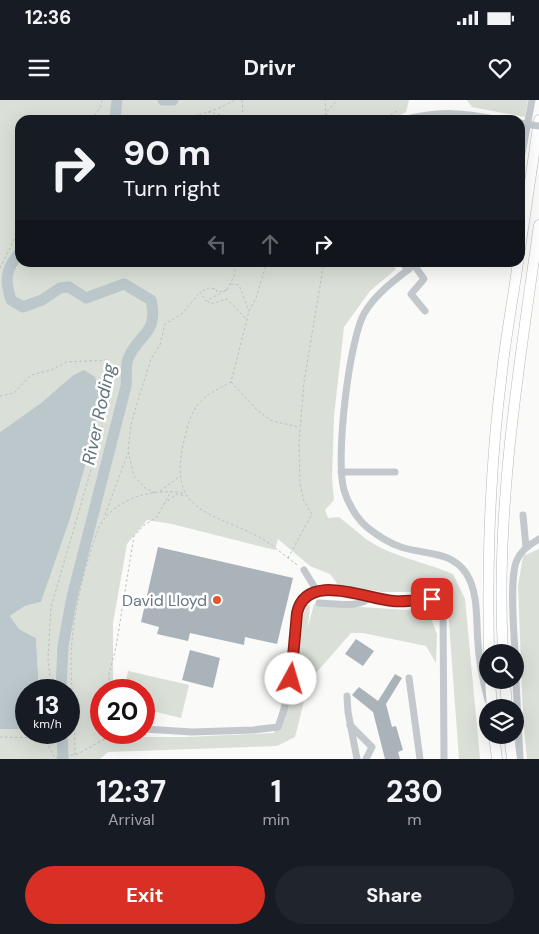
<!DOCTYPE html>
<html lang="en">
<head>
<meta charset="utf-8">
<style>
	:root { --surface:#171b24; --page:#20242c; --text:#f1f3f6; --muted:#9ea1a6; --accent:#d93025 }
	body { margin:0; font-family:"DM Sans",sans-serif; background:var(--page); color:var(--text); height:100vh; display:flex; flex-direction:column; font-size:19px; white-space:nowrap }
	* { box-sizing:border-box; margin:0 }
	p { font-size:16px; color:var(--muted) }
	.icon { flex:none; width:28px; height:28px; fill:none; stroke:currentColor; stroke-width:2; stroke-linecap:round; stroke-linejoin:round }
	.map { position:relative; height:659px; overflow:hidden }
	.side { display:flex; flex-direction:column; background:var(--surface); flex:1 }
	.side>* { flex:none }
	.guide { position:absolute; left:15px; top:15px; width:510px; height:152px; border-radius:15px; box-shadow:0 5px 20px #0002; background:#171b24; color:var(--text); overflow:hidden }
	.controls { position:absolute; left:479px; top:544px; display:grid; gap:10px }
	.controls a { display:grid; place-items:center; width:45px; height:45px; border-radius:50%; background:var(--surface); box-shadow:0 5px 20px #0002; font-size:25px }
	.speed { position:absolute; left:15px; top:579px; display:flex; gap:10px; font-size:25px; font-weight:700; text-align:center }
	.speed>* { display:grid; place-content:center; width:65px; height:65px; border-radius:50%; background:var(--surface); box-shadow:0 5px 20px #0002; line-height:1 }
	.speed small { font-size:12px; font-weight:400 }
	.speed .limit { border:8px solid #d22; background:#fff; color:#111 }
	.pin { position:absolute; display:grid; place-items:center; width:42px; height:42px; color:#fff; margin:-21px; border-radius:10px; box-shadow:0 2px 8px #0006 }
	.me { position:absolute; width:55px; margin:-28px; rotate:6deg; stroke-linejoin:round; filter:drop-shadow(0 0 4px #0008) }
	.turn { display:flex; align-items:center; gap:18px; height:105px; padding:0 25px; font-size:22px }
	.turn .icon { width:65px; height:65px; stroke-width:2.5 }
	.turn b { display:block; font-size:35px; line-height:42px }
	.lanes { display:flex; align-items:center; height:48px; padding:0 25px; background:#0003; justify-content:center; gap:25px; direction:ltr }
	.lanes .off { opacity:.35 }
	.eta { display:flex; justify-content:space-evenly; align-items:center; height:85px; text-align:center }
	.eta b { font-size:30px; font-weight:700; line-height:35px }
	.cta { display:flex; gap:10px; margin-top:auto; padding:10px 25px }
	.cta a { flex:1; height:58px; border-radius:30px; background:var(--accent); color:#fff; font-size:20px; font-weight:700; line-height:58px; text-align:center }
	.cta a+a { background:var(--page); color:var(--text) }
	.status { display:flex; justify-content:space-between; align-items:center; height:35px; padding:0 25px; background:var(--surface); direction:ltr }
	.status svg { height:14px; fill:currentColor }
	header { display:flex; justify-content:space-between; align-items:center; height:65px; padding:0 25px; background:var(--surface); font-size:22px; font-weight:700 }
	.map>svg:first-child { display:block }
</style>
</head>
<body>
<div class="status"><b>12:36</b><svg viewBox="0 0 49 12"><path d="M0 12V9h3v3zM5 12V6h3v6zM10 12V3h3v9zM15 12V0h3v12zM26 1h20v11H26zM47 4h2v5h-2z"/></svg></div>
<header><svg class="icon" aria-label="menu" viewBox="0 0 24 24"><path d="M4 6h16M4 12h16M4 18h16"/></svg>Drivr<svg class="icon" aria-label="heart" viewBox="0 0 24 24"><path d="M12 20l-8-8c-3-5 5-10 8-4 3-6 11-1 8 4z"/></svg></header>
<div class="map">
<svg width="539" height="659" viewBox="0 0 539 659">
	<rect width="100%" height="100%" fill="#fafaf8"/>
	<!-- green -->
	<g fill="#dadfd7">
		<path d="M0 0H409L406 12 391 20H20V162L392 163 396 169 370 191 344 227 334 316 332 379 334 400 325 410 328 418 339 417C348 424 357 432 366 439 392 457 425 462 453 474L465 499 480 659H459L448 509 440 492H382L338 485 330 474 310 466 278 439 275 450 172 424 147 420 127 444 113 523V590H101V632L120 637H186L274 633 306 505H310L308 527 314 504 407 510 427 508 437 534 436 563 426 546 363 533H351L309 581 295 637 277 646 108 652 100 659H0V629H26V632H69V590H39L36 538 19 529 10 516 25 506 41 502 70 419 90 349 72 276 41 303 0 332Z"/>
		<polygon points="467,0 528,0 525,17 472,7"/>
		<polygon points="539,449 539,659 527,659 523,616 518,486 523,456"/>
		<polygon points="128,571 189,585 181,618 144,609 144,590 124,590"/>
	</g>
	<!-- water -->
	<polygon fill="#bbc7cb" points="84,270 95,277 101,297 90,349 70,419 41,502 25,506 10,516 19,529 36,538 39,590 26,590 26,629 0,629 0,332 41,303 72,276"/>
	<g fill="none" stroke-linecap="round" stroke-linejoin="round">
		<!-- river -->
		<g stroke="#bbc7cb" stroke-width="11">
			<polyline points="163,0 173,0"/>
			<polyline points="115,20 117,0"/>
			<path d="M20 152C6 169 4 179 11 200L23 207 42 200 60 188 69 187 86 198 124 184 151 200C159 235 138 233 128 259 125 267 127 278 126 286L72 497 63 546 61 590"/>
			<polyline points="62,632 63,659"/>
		</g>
	</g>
	<!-- building -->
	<g fill="#aab3b9">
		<polygon points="158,447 293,478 277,544 245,537 244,545 190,533 188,541 157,534 159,527 141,522"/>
		<polygon points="356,539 374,551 363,566 345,554"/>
		<polygon points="190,550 220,558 213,588 182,580"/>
		<polygon points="395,574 402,578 386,604 392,627 396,626 403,650 398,652 400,659 385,659 373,612 352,595 359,587 378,601"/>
	</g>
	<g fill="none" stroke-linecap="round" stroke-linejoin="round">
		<defs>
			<g id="highway">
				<polyline points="520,149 539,20"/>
				<path d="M489 552C487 459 490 365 502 272 506 235 513 199 518 162"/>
				<path d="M503 552C495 409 519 266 539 125"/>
				<polyline points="490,580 492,608"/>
				<polyline points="505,580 507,608"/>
				<polyline points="494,635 497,659"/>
				<polyline points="509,635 512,659"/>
			</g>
		</defs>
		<!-- highway casing -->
		<use href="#highway" stroke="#b4b9bd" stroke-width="11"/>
		<!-- path -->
		<g stroke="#bbbfc2" stroke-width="1" stroke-dasharray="2.5 2.5" stroke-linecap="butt">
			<polyline points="242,0 243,20"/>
			<polyline points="208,12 231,17 235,20"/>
			<polyline points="92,20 101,6 102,0"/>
			<path d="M150 20C160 15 167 17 178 17 198 17 217 10 235 0"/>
			<polyline points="322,20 326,13 325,0"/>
			<polyline points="330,20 326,13 337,0"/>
			<polyline points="382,20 399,10"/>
			<path d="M267 162 256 198 249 211 231 282C198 299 192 305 184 341 167 412 209 411 259 437 274 445 285 457 299 466"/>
			<polyline points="0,168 20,128"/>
			<polyline points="231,184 239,185 249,211"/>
			<polyline points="227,190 217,192 216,189 209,188 200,192 206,201 227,190 235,174 234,162"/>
			<polyline points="208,201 210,204 227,199 246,219"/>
			<polyline points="231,282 258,311 272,321 299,327"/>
			<polyline points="0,296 14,293 31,275 51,270 67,262 107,260 112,281 98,346 51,507 48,558 51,590"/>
			<polyline points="160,391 179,377"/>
			<polyline points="155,393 145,388 134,376 128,351 131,325 138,300 151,259 160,245 165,224 182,214 200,192"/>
			<polyline points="164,404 177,394 186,396"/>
			<polyline points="105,415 128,353"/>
			<polyline points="288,458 312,414 304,401 300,384 299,343 304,282 324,162"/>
			<polyline points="109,590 109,574 116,547 134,436 143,426 157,417 171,391"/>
			<polyline points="47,632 45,639 55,658 78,654 117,632"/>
			<polyline points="0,637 45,638"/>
			<path d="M75 655C75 623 71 591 71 559 72 514 84 468 99 427 115 398 152 388 183 393"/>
		</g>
		<!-- minor -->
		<g stroke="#c3c8cc" stroke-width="7">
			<path d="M404 20C439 10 465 13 500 20"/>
			<polyline points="520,64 532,0"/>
			<polyline points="402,162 408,170"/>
			<path d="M418 162C400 176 377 192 365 212 349 238 335 360 344 390 348 404 357 419 368 428 378 436 389 443 401 447 424 455 450 450 466 473 479 493 476 522 478 544 479 563 483 581 488 600"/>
			<polyline points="414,165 424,179 411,194 425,211"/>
			<polyline points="341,372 395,372"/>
			<polyline points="523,415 526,447"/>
			<polyline points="304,470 317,491"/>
			<path d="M319 503C333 503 361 509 370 497"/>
			<path d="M515 552C514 532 509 477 517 460 521 450 530 444 539 439"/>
			<polyline points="515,562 520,659"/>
			<polyline points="409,578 420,659"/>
			<polyline points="347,596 348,612 357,659"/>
			<polyline points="350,625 372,647 366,659"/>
			<polyline points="144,629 192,632 253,630 278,627 284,610 291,579 295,525 299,503 306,497 317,491 335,490 393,502 432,499 439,500 443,506 444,659"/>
		</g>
		<!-- highway -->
		<use href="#highway" stroke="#fff" stroke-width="10"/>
		<!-- minor-bridge -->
		<polyline stroke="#c3c8cc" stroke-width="7" points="520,23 539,26"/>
	</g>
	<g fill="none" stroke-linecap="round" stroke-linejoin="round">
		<defs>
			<path id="route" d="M291 579 297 513C306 471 366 499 393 501 406 502 420 500 432 499"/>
		</defs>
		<!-- route casing -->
		<use href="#route" stroke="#8d1f18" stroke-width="12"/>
		<!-- route -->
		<use href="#route" stroke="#d93025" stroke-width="9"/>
	</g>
	<!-- markers -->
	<circle fill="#e4572e" stroke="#fff" stroke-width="2" cx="217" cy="500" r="5"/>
	<g text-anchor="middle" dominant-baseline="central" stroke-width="5" stroke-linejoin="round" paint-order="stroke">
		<!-- poi labels -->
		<g font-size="16" fill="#657683" stroke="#fff" text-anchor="end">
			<text x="207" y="500">David Lloyd</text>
		</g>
		<!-- water labels -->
		<g font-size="18" font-style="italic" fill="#60757c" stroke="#fff">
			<text transform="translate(99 314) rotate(-78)">River Roding</text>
		</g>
	</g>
</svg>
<div class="controls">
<a><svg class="icon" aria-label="search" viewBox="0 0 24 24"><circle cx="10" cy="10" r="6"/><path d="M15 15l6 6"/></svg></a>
<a><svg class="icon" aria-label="layers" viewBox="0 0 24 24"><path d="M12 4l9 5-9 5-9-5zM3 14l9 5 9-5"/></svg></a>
</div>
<div class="speed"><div>13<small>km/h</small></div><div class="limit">20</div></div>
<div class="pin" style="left:432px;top:499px;background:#d93025"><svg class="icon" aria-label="arrive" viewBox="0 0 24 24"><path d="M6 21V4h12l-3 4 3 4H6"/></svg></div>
<svg class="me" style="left:291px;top:579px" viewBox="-20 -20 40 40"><circle r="19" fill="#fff"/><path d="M0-13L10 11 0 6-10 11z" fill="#d93025"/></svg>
<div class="guide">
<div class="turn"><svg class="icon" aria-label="right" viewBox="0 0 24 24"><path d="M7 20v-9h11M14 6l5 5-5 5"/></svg><div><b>90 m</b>Turn right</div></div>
<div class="lanes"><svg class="icon off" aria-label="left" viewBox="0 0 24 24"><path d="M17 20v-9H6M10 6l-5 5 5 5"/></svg><svg class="icon off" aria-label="ahead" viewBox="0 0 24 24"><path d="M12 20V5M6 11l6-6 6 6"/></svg><svg class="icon" aria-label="right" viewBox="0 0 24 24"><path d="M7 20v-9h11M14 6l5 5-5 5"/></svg></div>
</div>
</div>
<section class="side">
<div class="eta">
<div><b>12:37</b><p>Arrival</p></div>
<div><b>1</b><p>min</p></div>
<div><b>230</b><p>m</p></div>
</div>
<div class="cta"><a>Exit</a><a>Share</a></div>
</section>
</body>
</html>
